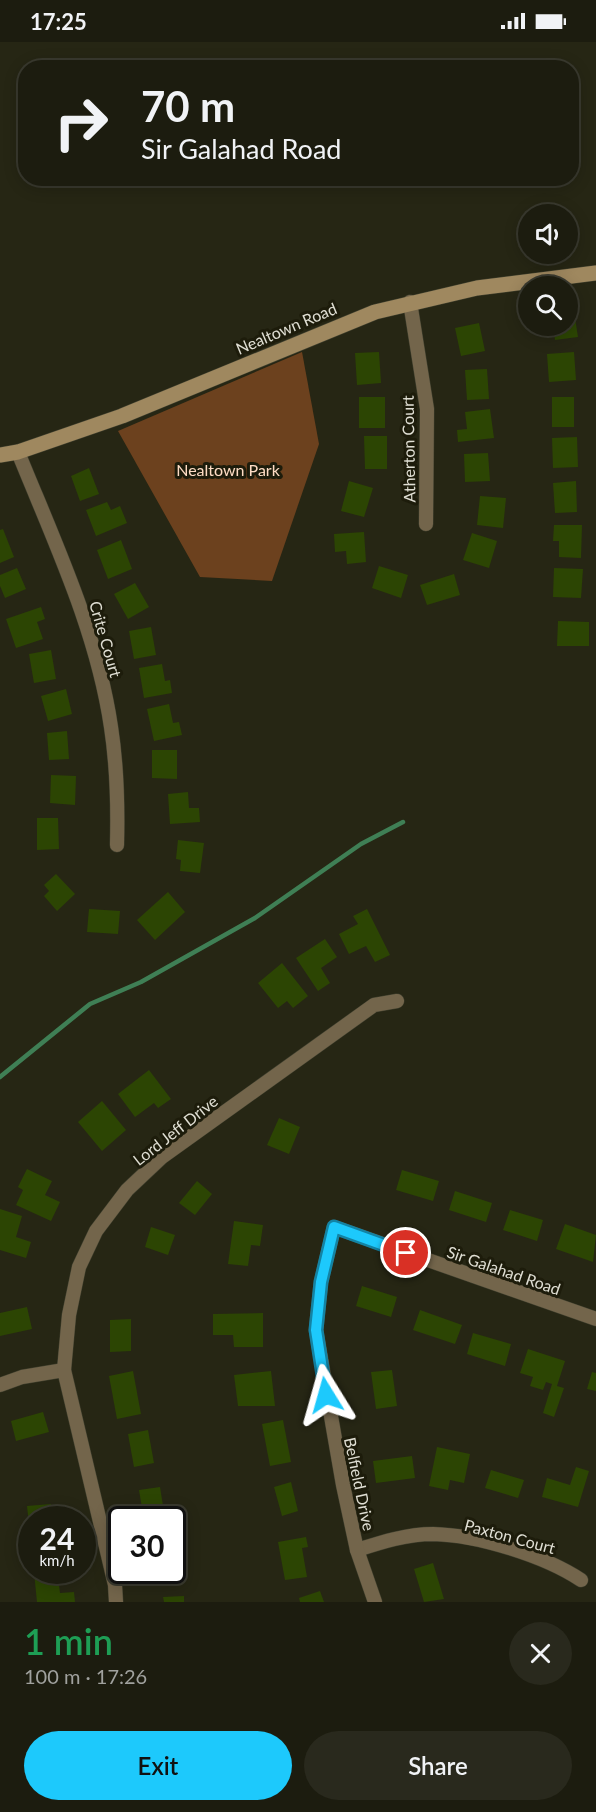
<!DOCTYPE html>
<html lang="en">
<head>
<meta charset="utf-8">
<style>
	:root { --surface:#1c1c0f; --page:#29291d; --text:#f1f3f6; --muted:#a0a19e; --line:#3a3a2f; --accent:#1dc9fc }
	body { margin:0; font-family:Lato,sans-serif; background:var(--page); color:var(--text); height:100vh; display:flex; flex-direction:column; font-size:22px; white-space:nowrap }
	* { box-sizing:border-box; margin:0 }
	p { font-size:20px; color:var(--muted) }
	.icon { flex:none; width:33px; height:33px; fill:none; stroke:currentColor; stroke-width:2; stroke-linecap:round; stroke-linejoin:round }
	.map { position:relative; height:1560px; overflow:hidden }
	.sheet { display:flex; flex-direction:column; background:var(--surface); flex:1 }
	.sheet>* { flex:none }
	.top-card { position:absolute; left:18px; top:18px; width:561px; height:126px; border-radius:24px; box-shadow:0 3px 15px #0003,0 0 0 2px var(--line); background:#1c1c0f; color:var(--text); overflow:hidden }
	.fabs { position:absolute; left:518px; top:162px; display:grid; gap:12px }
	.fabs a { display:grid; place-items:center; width:60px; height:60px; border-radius:50%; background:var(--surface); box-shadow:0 3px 15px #0003,0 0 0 2px var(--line); font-size:30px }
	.speed { position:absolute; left:18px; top:1464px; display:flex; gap:12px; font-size:30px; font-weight:700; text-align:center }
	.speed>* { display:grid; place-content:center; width:78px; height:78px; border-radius:50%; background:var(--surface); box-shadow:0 3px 15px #0003,0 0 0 2px var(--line); line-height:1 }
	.speed small { font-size:15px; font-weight:400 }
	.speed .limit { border:3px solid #111; border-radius:9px; background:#fff; color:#111 }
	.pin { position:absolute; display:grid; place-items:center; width:51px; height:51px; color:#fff; margin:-26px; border:3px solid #fff; border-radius:50%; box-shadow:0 2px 6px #0007 }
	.me { position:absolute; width:66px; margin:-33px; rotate:352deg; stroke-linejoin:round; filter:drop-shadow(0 0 4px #0008) }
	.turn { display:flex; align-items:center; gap:21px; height:126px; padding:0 24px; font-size:27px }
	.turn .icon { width:78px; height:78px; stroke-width:2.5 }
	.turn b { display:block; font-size:42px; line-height:51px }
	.round { display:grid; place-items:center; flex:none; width:63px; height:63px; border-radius:32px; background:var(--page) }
	.summary { display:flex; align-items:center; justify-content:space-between; height:102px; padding:0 24px }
	h1 { font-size:36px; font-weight:600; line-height:45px; color:#1e9e55 }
	.action { display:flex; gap:12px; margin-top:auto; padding:12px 24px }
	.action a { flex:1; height:69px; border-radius:36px; background:var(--accent); color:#111; font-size:24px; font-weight:600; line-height:69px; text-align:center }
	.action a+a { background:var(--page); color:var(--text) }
	.status { display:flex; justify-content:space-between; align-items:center; height:42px; padding:0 30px; background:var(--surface); direction:ltr }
	.status svg { height:16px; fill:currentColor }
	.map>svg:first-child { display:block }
</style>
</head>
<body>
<div class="status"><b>17:25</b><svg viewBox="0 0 49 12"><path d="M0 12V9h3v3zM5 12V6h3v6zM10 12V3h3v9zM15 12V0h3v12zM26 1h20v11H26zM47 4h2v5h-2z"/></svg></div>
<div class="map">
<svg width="596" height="1560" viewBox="0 0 596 1560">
	<rect width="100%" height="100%" fill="#262614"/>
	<!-- green -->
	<polygon fill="#6c411e" points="302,310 319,402 272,539 200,535 118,389"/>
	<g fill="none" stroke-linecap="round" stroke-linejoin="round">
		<!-- stream -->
		<polyline stroke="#3f7f55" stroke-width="4.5" points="0,1035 90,962 141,940 255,876 361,802 403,780"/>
	</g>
	<!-- building -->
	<g fill="#2c4503">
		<polygon points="573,263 578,295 555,298 553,284 567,284 567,264"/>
		<polygon points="479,281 485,309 461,314 455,286"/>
		<polygon points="379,310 381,341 357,343 355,311"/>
		<polygon points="574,310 576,338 549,340 547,312"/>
		<polygon points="487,327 489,357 467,358 465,328"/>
		<rect x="359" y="355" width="26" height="31"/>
		<rect x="552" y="355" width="22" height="30"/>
		<polygon points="490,367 494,396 458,400 457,388 467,387 465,370"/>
		<polygon points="364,394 387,394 387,427 365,427"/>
		<polygon points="577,395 578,425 553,426 552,396"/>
		<polygon points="488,411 490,439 465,440 464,412"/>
		<polygon points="89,426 99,452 80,459 71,434"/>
		<polygon points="349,439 373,446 364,475 341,469"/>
		<polygon points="576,439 577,470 555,471 553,441"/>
		<polygon points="480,454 506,456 503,486 477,483"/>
		<polygon points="107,460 111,468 120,464 127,481 96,494 86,468"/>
		<polygon points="554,483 582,483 581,516 559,515 559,499 553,499"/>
		<polygon points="3,487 14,515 0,521 0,488"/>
		<polygon points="364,490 366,520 347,522 346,509 335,510 334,492"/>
		<polygon points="472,491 497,499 489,526 463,518"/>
		<polygon points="121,498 132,527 108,537 97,508"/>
		<polygon points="379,524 408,533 401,556 372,546"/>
		<polygon points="17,526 26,547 5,556 0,544 0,533"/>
		<polygon points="554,526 583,527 581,556 553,555"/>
		<polygon points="454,532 460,553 427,563 420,543"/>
		<polygon points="135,541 149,565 128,577 114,552"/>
		<polygon points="41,565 45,577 37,580 43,597 16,606 6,577"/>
		<polygon points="558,579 589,580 589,604 557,604"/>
		<polygon points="151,585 156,613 134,617 129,589"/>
		<polygon points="51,608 56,637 34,641 29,612"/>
		<polygon points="162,622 165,639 170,638 172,651 144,656 139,626"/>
		<polygon points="66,647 72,672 48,679 41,654"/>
		<polygon points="169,662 173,681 179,680 182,693 154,699 147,667"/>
		<polygon points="67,689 69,717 49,718 47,691"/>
		<polygon points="152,708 177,708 177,737 152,736"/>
		<polygon points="51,733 76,734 75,763 50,761"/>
		<polygon points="188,750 189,766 199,766 200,780 170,782 168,752"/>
		<polygon points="37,776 58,776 59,807 37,808"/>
		<polygon points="178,798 204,801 200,831 180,829 181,818 176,817"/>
		<polygon points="56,832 75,852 57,869 44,854 49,849 44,843"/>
		<polygon points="168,850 185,870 155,898 137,878"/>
		<polygon points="89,867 120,869 118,892 87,890"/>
		<polygon points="367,867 390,913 375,920 366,904 349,912 339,892 358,882 353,874"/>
		<polygon points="325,897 337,915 321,926 330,941 318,949 296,916"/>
		<polygon points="282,921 308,954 293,966 287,959 278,966 258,941"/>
		<polygon points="149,1028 171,1057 158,1066 154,1061 135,1075 118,1052"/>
		<polygon points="102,1059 126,1088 102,1109 78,1080"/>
		<polygon points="279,1076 300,1085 289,1112 267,1103"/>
		<polygon points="27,1127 52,1139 45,1153 60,1160 51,1179 16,1163 23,1148 18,1145"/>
		<polygon points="402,1128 439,1139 433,1159 396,1148"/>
		<polygon points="197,1139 212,1152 195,1173 179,1161"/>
		<polygon points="455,1149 492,1161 486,1180 449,1168"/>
		<polygon points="0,1167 22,1174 16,1195 31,1200 26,1216 0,1208"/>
		<polygon points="510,1168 543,1178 537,1199 503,1188"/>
		<polygon points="234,1179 263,1183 260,1204 251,1203 248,1224 228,1222"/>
		<polygon points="565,1182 596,1193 593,1220 556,1207"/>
		<polygon points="151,1185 175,1193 168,1213 145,1205"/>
		<polygon points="362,1244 397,1255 391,1275 356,1264"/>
		<polygon points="27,1265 32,1287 0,1294 0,1271"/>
		<polygon points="420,1268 462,1283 455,1302 413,1288"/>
		<polygon points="263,1271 263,1305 234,1305 233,1293 213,1293 213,1272"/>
		<polygon points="131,1277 131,1309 110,1310 110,1278"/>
		<polygon points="473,1291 511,1302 505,1324 467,1312"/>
		<polygon points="528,1307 565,1319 557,1344 564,1346 554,1375 543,1371 552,1342 546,1340 543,1348 530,1344 533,1335 520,1331"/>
		<polygon points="392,1328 397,1364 376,1367 371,1330"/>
		<polygon points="133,1329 141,1372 117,1377 109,1334"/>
		<polygon points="271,1329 275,1364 238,1364 234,1333"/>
		<polygon points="592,1330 596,1331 596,1349 587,1347"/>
		<polygon points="43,1370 49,1390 16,1399 11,1379"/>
		<polygon points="283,1378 291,1420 270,1424 262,1382"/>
		<polygon points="148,1388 154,1421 134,1425 128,1392"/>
		<polygon points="437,1405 470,1412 464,1441 450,1438 448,1448 429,1444"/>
		<polygon points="412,1414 415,1436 376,1441 373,1419"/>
		<polygon points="576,1425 589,1429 578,1465 542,1455 547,1436 570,1443"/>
		<polygon points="491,1428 524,1438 518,1456 485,1446"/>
		<polygon points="291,1440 298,1469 282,1474 274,1445"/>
		<polygon points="160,1445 165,1476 144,1478 139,1448"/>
		<polygon points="51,1462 52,1478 32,1478 30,1492 27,1464"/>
		<polygon points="306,1495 308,1505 302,1506 307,1535 285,1538 278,1500"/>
		<polygon points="172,1505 177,1534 155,1536 154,1528 172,1528"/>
		<polygon points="433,1521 444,1557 424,1560 414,1527"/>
		<polygon points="45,1528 57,1528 60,1551 74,1550 75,1560 37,1560 34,1530"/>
		<polygon points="320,1549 324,1560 300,1560 299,1556"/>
		<polygon points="184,1554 184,1560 164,1560 163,1555"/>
	</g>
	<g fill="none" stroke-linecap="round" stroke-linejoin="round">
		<defs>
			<g id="street">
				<polyline points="410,260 427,367 426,482"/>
				<path d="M18 410C54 499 97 589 111 685 117 724 118 764 117 803"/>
				<polyline points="0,1343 22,1335 64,1328"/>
				<path d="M357 1508C382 1500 407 1492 433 1492 478 1493 545 1514 581 1538"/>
				<polyline points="116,1560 115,1543 64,1328 69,1273 79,1225 96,1189 127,1148 162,1115 374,963 397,959"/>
				<polyline points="375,1560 357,1508 343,1443 316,1288 321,1240 334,1185 596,1277"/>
			</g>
			<polyline id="secondary" points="0,413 18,410 122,374 375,270 477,246 596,231"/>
		</defs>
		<!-- street casing -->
		<use href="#street" stroke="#40402f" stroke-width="15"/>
		<!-- secondary casing -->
		<use href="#secondary" stroke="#40402f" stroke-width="16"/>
		<!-- street -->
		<use href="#street" stroke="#73654b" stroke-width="14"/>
		<!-- secondary -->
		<use href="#secondary" stroke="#9f885f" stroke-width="15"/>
	</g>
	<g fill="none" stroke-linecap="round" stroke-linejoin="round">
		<defs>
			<polyline id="route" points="326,1353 316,1288 321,1240 334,1185 406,1211"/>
		</defs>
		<!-- route casing -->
		<use href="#route" stroke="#1383a4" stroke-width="15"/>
		<!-- route -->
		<use href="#route" stroke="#1dc9fc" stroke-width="10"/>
	</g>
	<g text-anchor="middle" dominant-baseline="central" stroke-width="6" stroke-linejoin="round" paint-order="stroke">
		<!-- street labels -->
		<g font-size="16" fill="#e0dfd4" stroke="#1d1c0b">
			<text transform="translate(286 286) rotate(-23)">Nealtown Road</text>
			<text transform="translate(408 407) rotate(-91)">Atherton Court</text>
			<text transform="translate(106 597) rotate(74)">Crite Court</text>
			<text transform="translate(175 1088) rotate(-38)">Lord Jeff Drive</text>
			<text transform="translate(504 1228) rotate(19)">Sir Galahad Road</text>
			<text transform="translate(360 1442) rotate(78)">Belfield Drive</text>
			<text transform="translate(510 1494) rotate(15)">Paxton Court</text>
		</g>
		<!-- park labels -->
		<g font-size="16" fill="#fedcc4" stroke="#1d1c0b">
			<text x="228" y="427">Nealtown Park</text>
		</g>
	</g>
</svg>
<div class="fabs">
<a><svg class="icon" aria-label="sound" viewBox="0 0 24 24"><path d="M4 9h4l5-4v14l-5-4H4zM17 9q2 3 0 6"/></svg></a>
<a><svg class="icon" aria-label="search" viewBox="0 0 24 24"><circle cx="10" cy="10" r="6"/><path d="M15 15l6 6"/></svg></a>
</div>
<div class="speed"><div>24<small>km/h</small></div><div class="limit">30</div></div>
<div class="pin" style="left:406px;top:1211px;background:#d93025"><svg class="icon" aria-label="arrive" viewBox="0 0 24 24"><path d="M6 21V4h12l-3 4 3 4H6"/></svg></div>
<svg class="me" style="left:326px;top:1353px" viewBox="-20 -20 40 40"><path d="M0-17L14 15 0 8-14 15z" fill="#1dc9fc" stroke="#fff" stroke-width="4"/></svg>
<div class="top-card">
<div class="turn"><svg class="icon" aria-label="right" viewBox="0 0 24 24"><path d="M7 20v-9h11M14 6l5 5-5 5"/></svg><div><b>70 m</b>Sir Galahad Road</div></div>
</div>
</div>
<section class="sheet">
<div class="summary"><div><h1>1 min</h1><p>100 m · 17:26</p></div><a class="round"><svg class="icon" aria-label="close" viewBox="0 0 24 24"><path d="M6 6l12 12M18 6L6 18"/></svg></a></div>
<div class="action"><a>Exit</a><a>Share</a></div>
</section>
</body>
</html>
